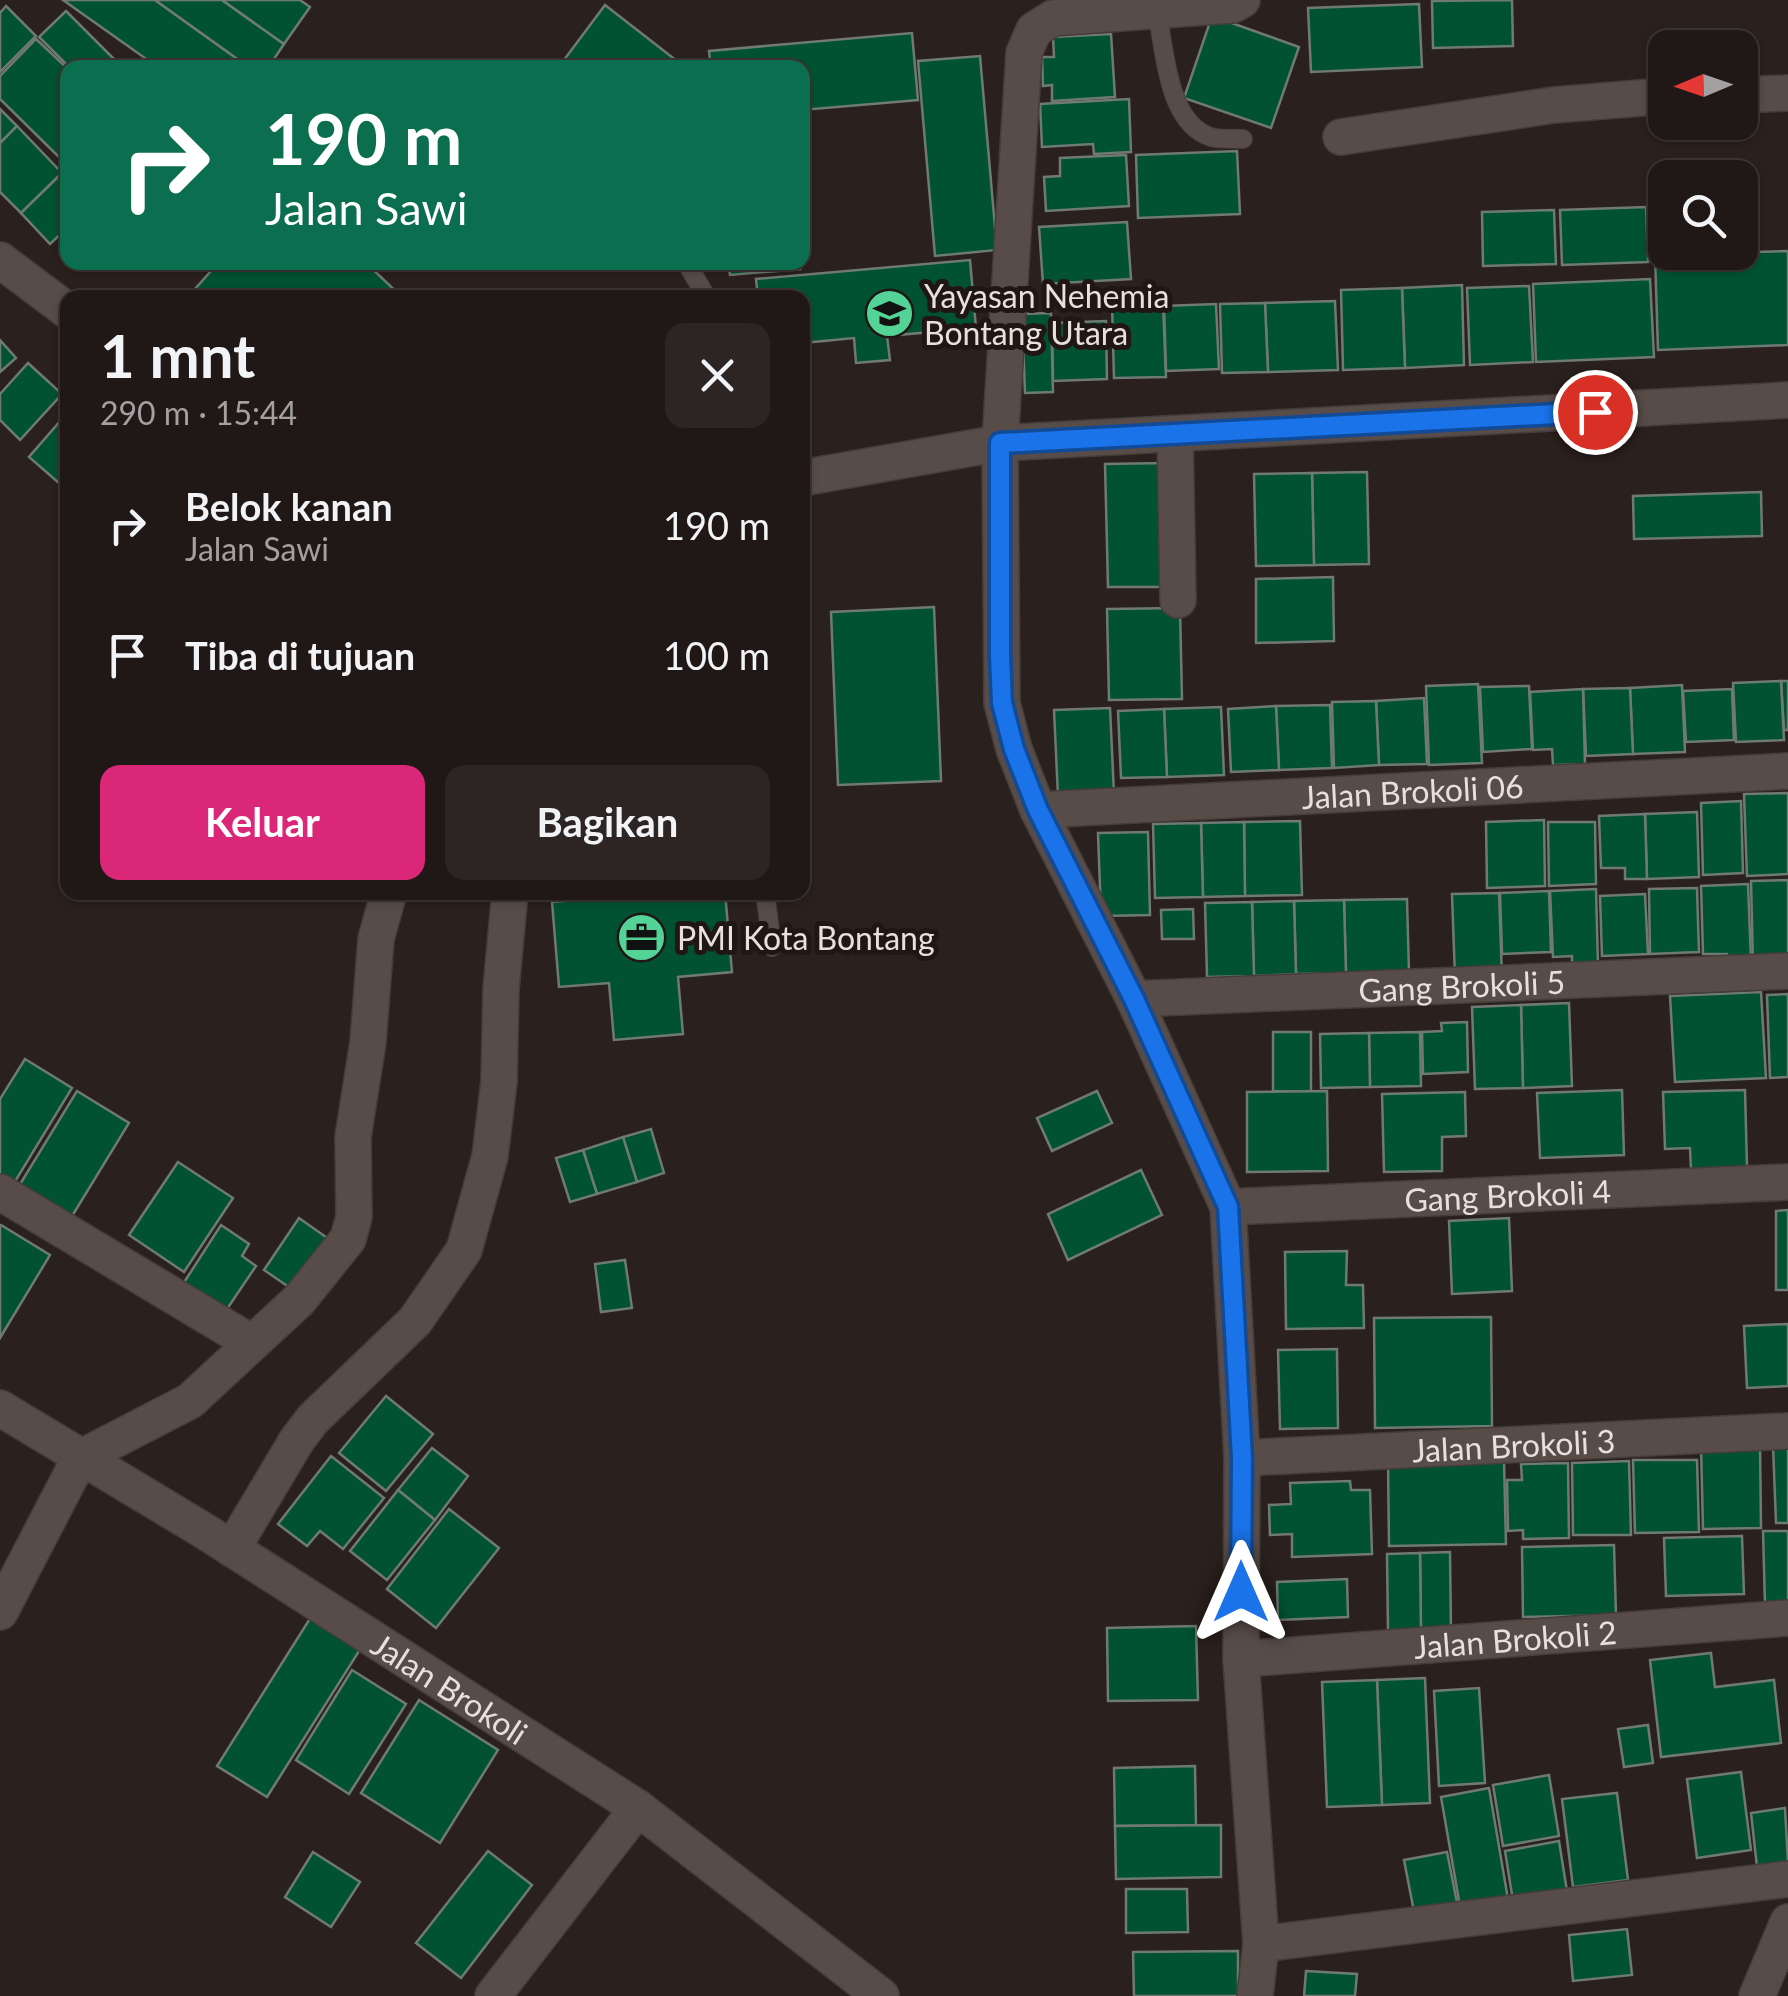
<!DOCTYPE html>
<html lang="id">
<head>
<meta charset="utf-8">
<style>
	:root { --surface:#201816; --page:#2d2523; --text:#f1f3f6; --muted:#a2a0a1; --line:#3d3735; --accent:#db2777 }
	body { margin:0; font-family:Lato,sans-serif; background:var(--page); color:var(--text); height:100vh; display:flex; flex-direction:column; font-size:38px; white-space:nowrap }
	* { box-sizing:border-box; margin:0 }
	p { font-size:32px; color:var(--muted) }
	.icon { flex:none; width:55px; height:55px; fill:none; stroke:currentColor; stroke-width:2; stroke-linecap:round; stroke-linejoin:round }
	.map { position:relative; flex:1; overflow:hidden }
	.details { position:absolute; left:60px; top:290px; width:750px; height:610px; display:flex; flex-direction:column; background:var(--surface); border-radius:20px; box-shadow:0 2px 8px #0004,0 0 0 2px var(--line) }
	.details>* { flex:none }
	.hud { position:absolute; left:60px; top:60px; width:750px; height:210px; border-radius:20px; box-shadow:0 2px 8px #0004,0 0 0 2px var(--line); background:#0b6e4f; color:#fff; overflow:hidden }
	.needle { width:65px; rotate:268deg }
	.controls { position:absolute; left:1648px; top:30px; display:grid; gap:20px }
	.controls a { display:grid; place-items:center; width:110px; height:110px; border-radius:20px; background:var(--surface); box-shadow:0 2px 8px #0004,0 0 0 2px var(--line); font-size:50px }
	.pin { position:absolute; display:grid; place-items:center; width:85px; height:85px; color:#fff; margin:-42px; border:5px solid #fff; border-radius:50%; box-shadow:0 2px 10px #0007 }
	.me { position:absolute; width:110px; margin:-55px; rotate:0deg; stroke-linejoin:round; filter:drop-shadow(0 0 8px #0008) }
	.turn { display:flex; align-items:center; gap:35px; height:210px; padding:0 40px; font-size:45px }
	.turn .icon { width:130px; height:130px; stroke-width:2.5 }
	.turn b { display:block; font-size:70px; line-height:85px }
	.round { display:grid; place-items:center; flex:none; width:105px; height:105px; border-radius:20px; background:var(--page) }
	.head { display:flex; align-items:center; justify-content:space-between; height:170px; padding:0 40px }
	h1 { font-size:60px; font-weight:700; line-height:75px }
	.button { display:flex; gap:20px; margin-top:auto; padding:20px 40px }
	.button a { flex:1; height:115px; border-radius:20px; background:var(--accent); color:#fff; font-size:40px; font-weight:700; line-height:115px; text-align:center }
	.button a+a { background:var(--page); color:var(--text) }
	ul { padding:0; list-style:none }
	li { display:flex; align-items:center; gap:30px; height:130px; padding:0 40px }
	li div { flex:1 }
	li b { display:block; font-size:38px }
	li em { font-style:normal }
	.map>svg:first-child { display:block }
</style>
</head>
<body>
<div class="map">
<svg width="1788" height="1996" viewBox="0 0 1788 1996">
	<rect width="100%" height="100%" fill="#2a201d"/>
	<!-- building -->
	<g fill="#005232" stroke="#6f7a74" stroke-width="2.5">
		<polygon points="63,0 155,0 250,68 159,68"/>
		<polygon points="155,0 222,0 284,44 268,68 250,68"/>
		<polygon points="222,0 300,0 310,7 284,44"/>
		<polygon points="1512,0 1513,46 1433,48 1432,1"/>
		<polygon points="1419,4 1422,67 1311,72 1308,8"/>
		<polygon points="605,5 686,68 558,68"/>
		<polygon points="6,6 36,36 0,72 0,13"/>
		<polygon points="66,11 123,68 70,68 39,37"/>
		<polygon points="1212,16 1299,47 1271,128 1184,98"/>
		<polygon points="912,33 918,100 802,110 802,68 711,68 709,51"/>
		<polygon points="1111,34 1115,97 1052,101 1052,85 1043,86 1042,57 1054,57 1053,37"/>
		<polygon points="36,39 68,69 68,166 0,99 0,76"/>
		<polygon points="980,56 997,250 935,256 918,61"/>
		<polygon points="1129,99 1131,152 1094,154 1093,144 1042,147 1040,104"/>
		<polygon points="0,109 17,126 0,143"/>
		<polygon points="17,126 62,173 21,213 0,192 0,143"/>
		<polygon points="1237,151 1240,214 1138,218 1136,155"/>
		<polygon points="1126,155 1129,206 1046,211 1044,177 1060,176 1060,158"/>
		<polygon points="62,173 68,178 68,227 50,244 21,213"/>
		<polygon points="1646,207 1648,262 1562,265 1560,210"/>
		<polygon points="1554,210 1556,264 1483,266 1482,212"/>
		<polygon points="1127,222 1131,279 1043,284 1039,227"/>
		<polygon points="1788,251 1788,345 1658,350 1655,255"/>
		<polygon points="970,260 976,328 887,336 890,360 856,363 854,338 802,343 802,298 758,298 756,279"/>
		<polygon points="219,262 365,262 403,298 187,298"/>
		<polygon points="728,262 799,262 800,269 730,275"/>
		<polygon points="1650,279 1654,357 1536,362 1533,284"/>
		<polygon points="1462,285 1464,365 1405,368 1402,288"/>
		<polygon points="1529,286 1533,362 1470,365 1467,288"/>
		<polygon points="1402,288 1405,368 1343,370 1341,290"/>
		<polygon points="1335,301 1338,370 1268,372 1265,303"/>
		<polygon points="1163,302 1166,377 1114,378 1112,304"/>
		<polygon points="1265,303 1268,372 1222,373 1220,304"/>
		<polygon points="1216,304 1219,369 1166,371 1164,306"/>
		<polygon points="1051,313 1053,392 1025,393 1022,314"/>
		<polygon points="1106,321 1107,379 1053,381 1052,323"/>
		<polygon points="0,340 16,358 0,372"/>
		<polygon points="28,363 62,394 20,440 0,420 0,394"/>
		<polygon points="68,412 68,491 29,457"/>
		<polygon points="1165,463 1168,587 1108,587 1105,464"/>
		<polygon points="1367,472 1369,564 1314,565 1312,473"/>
		<polygon points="1312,473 1314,565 1256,566 1254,474"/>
		<polygon points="1761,492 1762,536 1634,539 1633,496"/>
		<polygon points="1333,577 1334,641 1256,643 1256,579"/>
		<polygon points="934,607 941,781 838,785 831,612"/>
		<polygon points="1180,608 1182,699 1109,700 1107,609"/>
		<polygon points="1781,681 1788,681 1788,730 1784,730"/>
		<polygon points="1781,681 1784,740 1736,742 1733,683"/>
		<polygon points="1478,684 1482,763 1429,765 1426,686"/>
		<polygon points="1682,685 1685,752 1633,754 1630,688"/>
		<polygon points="1529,686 1532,749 1483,752 1480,687"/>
		<polygon points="1630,688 1633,754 1586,756 1583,689"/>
		<polygon points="1583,689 1585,764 1553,765 1552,749 1533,750 1530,692"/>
		<polygon points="1732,689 1734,740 1686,742 1683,691"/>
		<polygon points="1424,698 1427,764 1379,765 1376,701"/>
		<polygon points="1376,701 1379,765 1334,768 1332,702"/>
		<polygon points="1330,705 1332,768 1279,770 1276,706"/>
		<polygon points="1276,706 1279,770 1231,772 1228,709"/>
		<polygon points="1221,707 1224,775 1167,777 1164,709"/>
		<polygon points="1110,708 1114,794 1058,797 1054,710"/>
		<polygon points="1164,709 1167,777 1121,778 1118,711"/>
		<polygon points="1788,793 1788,874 1747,876 1744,794"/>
		<polygon points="1741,801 1743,873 1703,875 1701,803"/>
		<polygon points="1697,812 1699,877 1647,879 1645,814"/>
		<polygon points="1645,814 1647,879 1625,879 1625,868 1601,868 1599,816"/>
		<polygon points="1544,820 1545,886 1487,888 1486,822"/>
		<polygon points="1300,821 1302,895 1245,896 1244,822"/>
		<polygon points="1244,822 1245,896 1203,897 1201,823"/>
		<polygon points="1548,822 1595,822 1596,884 1549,886"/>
		<polygon points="1201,823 1203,897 1155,898 1153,824"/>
		<polygon points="1148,832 1150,915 1101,916 1098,833"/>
		<polygon points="1788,880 1788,963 1753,964 1751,881"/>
		<polygon points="1748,884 1751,961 1728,962 1727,954 1703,954 1701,886"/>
		<polygon points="1697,888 1699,952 1650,954 1649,889"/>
		<polygon points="1596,889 1598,966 1572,967 1572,956 1553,957 1550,891"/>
		<polygon points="1549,891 1551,952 1502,954 1500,893"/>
		<polygon points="600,892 725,892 732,972 678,977 683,1034 614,1040 609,983 559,987 552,902 600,898"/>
		<polygon points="1499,893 1502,977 1455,978 1452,894"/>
		<polygon points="1645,894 1648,954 1602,956 1600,896"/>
		<polygon points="1407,899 1409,972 1346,973 1344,900"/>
		<polygon points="1344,900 1346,973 1296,974 1294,901"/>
		<polygon points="1294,901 1296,974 1254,976 1252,902"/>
		<polygon points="1252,902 1254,976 1207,977 1205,903"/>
		<polygon points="1193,909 1194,939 1162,939 1161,910"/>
		<polygon points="1761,992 1766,1078 1675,1082 1670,996"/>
		<polygon points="1788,994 1788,1077 1770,1078 1767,995"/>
		<polygon points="1569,1003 1572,1086 1523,1088 1521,1005"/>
		<polygon points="1521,1005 1523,1088 1475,1089 1472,1007"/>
		<polygon points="1467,1022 1468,1072 1423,1074 1422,1032 1442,1031 1441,1023"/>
		<polygon points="1273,1032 1311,1032 1311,1092 1273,1091"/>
		<polygon points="1420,1032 1421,1086 1370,1087 1369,1033"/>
		<polygon points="1369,1033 1370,1087 1321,1088 1320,1034"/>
		<polygon points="25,1059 72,1088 8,1193 0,1188 0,1099"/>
		<polygon points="1622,1090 1624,1155 1540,1158 1537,1093"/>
		<polygon points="1745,1090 1747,1167 1691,1169 1690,1148 1665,1149 1663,1092"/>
		<polygon points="77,1091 129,1123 66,1226 14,1194"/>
		<polygon points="1097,1091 1112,1123 1052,1151 1037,1118"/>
		<polygon points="1327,1091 1328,1171 1247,1172 1247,1092"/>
		<polygon points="1465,1092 1466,1136 1442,1137 1442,1171 1384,1172 1382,1094"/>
		<polygon points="651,1129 664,1173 637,1182 623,1137"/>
		<polygon points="623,1137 637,1182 597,1194 583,1150"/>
		<polygon points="583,1150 597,1194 570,1202 556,1158"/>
		<polygon points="178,1162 233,1198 184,1272 129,1235"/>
		<polygon points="1141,1170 1162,1215 1068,1260 1048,1214"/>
		<polygon points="1788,1210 1788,1290 1776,1290 1776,1211"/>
		<polygon points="299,1218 333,1242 299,1294 264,1270"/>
		<polygon points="1509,1218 1512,1291 1452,1294 1449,1221"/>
		<polygon points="1,1225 50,1255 0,1338 0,1226"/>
		<polygon points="221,1225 249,1244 242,1256 256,1266 225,1312 183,1284"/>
		<polygon points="1347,1251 1346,1285 1363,1285 1364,1328 1286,1329 1285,1252"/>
		<polygon points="625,1260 632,1308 601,1312 595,1264"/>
		<polygon points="1491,1317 1492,1426 1375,1428 1374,1318"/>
		<polygon points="1788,1324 1788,1386 1747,1388 1744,1326"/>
		<polygon points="1337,1349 1338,1428 1280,1429 1278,1350"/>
		<polygon points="386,1396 433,1434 386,1491 339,1453"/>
		<polygon points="1760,1444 1761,1528 1703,1529 1701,1445"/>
		<polygon points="1788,1445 1788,1523 1776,1523 1773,1446"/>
		<polygon points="432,1448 468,1476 435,1520 398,1490"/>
		<polygon points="331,1456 384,1498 343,1549 320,1531 307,1546 278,1524"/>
		<polygon points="1504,1460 1506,1544 1389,1546 1388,1462"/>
		<polygon points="1633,1460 1697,1460 1699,1532 1635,1533"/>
		<polygon points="1629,1461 1631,1535 1573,1535 1572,1463"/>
		<polygon points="1568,1463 1569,1538 1523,1539 1523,1530 1508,1531 1507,1480 1522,1480 1521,1464"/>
		<polygon points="1350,1481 1351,1490 1370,1490 1372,1554 1292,1557 1292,1534 1270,1535 1269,1505 1291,1504 1290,1483"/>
		<polygon points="398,1490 435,1520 387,1580 350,1551"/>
		<polygon points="449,1509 499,1548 436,1628 387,1589"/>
		<polygon points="1763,1531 1788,1531 1788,1606 1765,1606"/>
		<polygon points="1742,1536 1744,1594 1666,1596 1664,1538"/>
		<polygon points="1614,1545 1616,1615 1523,1617 1522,1547"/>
		<polygon points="1450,1552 1451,1631 1421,1632 1420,1553"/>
		<polygon points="1420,1553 1421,1632 1388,1633 1387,1554"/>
		<polygon points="1347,1579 1348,1617 1278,1620 1277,1582"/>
		<polygon points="311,1617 361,1648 267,1797 217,1766"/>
		<polygon points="1196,1626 1198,1700 1108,1701 1107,1628"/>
		<polygon points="1711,1653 1715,1687 1774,1680 1781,1743 1661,1757 1650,1660"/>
		<polygon points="352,1670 406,1704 349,1794 296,1760"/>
		<polygon points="1425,1678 1430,1803 1382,1805 1377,1680"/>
		<polygon points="1377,1680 1382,1805 1327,1807 1322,1682"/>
		<polygon points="1479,1688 1485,1783 1439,1786 1434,1691"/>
		<polygon points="419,1700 498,1750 440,1843 361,1793"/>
		<polygon points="1648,1725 1653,1763 1624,1767 1618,1729"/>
		<polygon points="1195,1766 1196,1825 1115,1826 1114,1768"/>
		<polygon points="1741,1772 1751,1850 1697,1858 1687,1779"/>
		<polygon points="1549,1775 1559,1836 1503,1846 1493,1785"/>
		<polygon points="1489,1788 1509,1905 1461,1912 1441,1797"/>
		<polygon points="1617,1793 1628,1880 1573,1887 1562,1799"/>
		<polygon points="1785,1808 1788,1863 1757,1867 1751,1813"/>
		<polygon points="1221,1825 1221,1877 1116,1879 1115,1826"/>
		<polygon points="1559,1841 1567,1891 1513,1901 1505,1851"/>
		<polygon points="488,1851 532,1885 461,1978 416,1943"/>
		<polygon points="313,1852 360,1882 331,1927 285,1897"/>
		<polygon points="1447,1852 1459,1913 1416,1922 1404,1860"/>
		<polygon points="1126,1889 1187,1889 1188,1932 1126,1933"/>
		<polygon points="1627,1929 1632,1975 1573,1981 1569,1935"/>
		<polygon points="1238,1951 1238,1996 1134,1996 1133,1952"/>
		<polygon points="1306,1971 1357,1974 1355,1996 1304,1996"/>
	</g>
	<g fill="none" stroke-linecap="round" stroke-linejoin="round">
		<defs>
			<g id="lane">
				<path d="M1157 12C1165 50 1167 123 1211 137 1220 140 1234 138 1243 139"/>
				<polyline points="686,262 707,298"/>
				<polyline points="765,892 772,947"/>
			</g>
			<g id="street">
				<polyline points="1242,0 1233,5 1053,18 1034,30 1024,53 1000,443 1002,703 1014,749 1038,810 1134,999 1228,1207 1242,1458 1241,1659 1261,1944 1255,1996"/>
				<polyline points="1740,95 1788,93"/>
				<polyline points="1341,137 1554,105 1665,96"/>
				<polyline points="0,260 68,311"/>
				<polyline points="1175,434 1178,600"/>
				<polyline points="802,478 1000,443 1788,400"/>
				<path id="s1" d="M1038 810 1788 771"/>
				<path id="s2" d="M1134 999 1788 971"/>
				<polyline points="0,1192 252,1343"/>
				<path id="s3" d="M1228 1207 1788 1182"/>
				<path id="s4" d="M0 1408 206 1532 638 1808 881 1996"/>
				<path id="s5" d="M1242 1458 1788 1431"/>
				<polyline points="232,1549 297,1440 313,1419 415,1321 464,1250 490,1156 499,1082 501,989 510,892"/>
				<polyline points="0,1612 80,1458 190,1401 299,1300 348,1239 354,1217 353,1137 368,1042 376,939 389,892"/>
				<path id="s6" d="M1241 1659 1788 1618"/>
				<polyline points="1261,1944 1788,1879"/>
				<polyline points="493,1996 638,1808"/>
				<polyline points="1757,1996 1788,1922"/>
			</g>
		</defs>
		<!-- lane casing -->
		<use href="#lane" stroke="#453d3a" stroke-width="20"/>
		<!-- street casing -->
		<use href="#street" stroke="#453d3a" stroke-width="38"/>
		<!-- lane -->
		<use href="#lane" stroke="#584c49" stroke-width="18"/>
		<!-- street -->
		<use href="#street" stroke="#584c49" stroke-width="35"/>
	</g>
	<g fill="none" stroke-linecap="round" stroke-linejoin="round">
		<defs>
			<polyline id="route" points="1241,1592 1242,1458 1228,1207 1134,999 1038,810 1014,749 1002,703 1000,654 1000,443 1595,412"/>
		</defs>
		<!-- route casing -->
		<use href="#route" stroke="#114b97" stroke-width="25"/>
		<!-- route -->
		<use href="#route" stroke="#1a73e8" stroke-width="18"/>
	</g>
	<!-- icons -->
	<defs>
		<symbol id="school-disc" viewBox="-11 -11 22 22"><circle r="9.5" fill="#54d396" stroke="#201714"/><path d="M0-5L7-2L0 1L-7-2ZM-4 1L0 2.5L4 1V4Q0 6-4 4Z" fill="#111"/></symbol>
		<symbol id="office-disc" viewBox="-11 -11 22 22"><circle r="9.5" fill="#54d396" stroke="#201714"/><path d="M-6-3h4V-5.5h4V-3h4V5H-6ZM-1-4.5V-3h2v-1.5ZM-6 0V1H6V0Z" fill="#111"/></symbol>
	</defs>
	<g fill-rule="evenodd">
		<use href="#school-disc" x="862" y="286" width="55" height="55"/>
		<use href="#office-disc" x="614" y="910" width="55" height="55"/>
	</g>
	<g text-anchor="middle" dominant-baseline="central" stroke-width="10" stroke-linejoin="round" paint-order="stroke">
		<!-- poi labels -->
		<g font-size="32" fill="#e7e0dd" stroke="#201714" text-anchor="start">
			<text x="924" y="295">Yayasan Nehemia<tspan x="924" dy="37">Bontang Utara</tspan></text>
			<text x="677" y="937">PMI Kota Bontang</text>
		</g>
		<!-- street labels -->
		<g font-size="32" fill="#e7e0dd" stroke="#201714">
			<text stroke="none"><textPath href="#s1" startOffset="375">Jalan Brokoli 06</textPath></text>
			<text stroke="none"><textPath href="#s2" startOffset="328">Gang Brokoli 5</textPath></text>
			<text stroke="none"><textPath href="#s3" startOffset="280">Gang Brokoli 4</textPath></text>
			<text stroke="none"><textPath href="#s5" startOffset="272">Jalan Brokoli 3</textPath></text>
			<text stroke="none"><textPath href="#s6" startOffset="275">Jalan Brokoli 2</textPath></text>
			<text stroke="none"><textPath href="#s4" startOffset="530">Jalan Brokoli</textPath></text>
		</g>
	</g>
</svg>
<div class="controls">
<a><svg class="needle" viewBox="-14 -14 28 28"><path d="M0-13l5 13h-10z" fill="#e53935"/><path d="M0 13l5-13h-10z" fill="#a2a0a1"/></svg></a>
<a><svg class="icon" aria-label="search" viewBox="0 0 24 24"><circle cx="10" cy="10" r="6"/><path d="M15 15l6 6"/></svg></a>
</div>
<div class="pin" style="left:1595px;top:412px;background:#d93025"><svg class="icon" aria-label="arrive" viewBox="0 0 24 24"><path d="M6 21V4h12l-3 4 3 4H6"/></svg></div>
<svg class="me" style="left:1241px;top:1592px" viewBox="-20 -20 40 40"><path d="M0-17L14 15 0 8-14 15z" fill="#1a73e8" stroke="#fff" stroke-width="4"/></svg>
<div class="hud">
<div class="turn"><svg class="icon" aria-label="right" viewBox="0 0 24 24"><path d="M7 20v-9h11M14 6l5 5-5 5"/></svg><div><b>190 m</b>Jalan Sawi</div></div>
</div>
<section class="details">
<div class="head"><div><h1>1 mnt</h1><p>290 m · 15:44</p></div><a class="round"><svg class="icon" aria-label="close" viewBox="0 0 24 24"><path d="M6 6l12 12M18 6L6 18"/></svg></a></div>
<ul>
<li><svg class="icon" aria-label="right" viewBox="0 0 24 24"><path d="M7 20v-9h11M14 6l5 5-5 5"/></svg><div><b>Belok kanan</b><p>Jalan Sawi</p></div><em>190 m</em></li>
<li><svg class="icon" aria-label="arrive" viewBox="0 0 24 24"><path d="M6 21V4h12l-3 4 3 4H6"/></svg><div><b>Tiba di tujuan</b></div><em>100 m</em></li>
</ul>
<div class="button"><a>Keluar</a><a>Bagikan</a></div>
</section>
</div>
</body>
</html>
